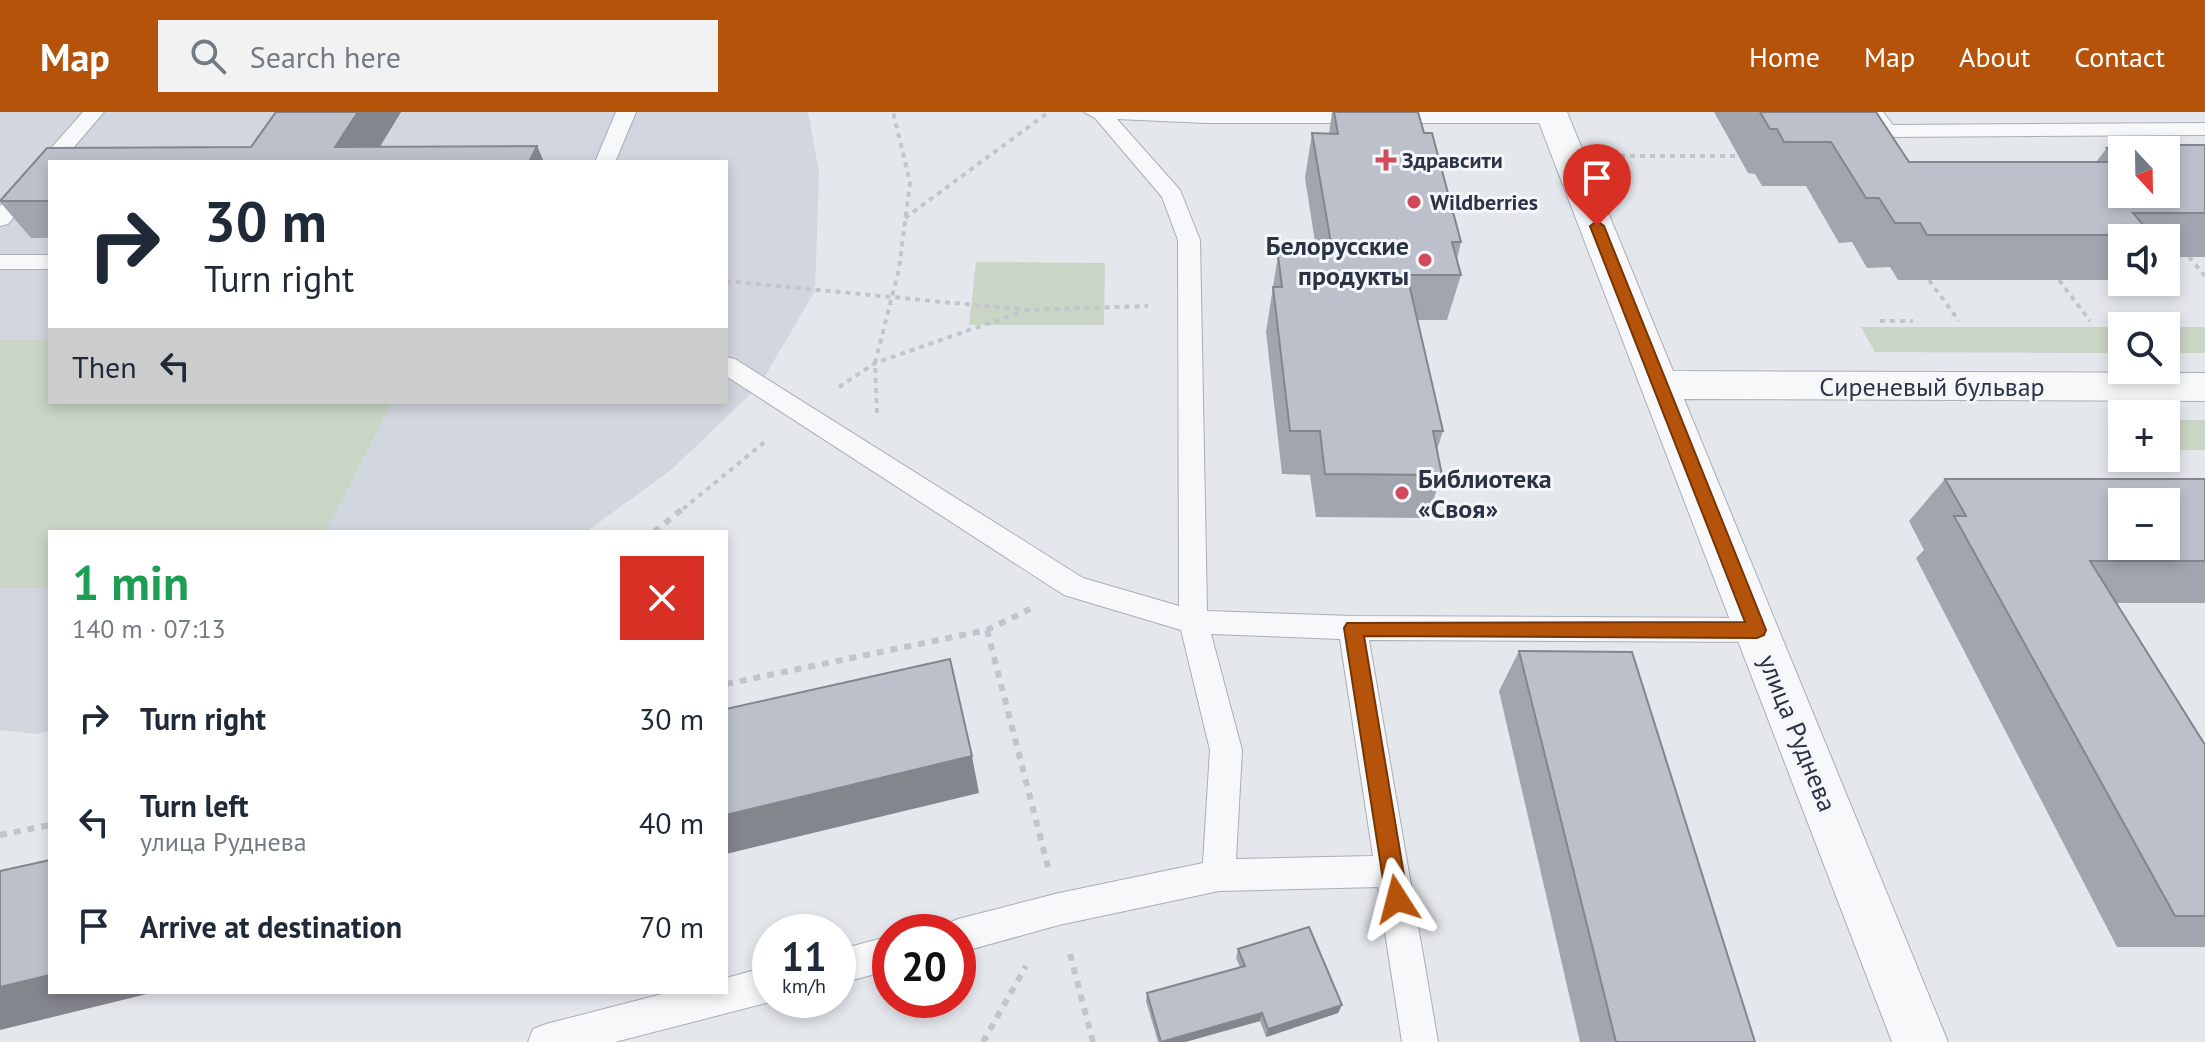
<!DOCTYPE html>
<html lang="en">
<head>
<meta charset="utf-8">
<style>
	:root { --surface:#fff; --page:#f2f2f3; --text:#1f2937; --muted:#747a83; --accent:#b45309 }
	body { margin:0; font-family:"PT Sans",sans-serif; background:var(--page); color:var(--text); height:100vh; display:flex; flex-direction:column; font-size:30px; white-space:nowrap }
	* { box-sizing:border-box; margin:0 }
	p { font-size:26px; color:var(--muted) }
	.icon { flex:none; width:44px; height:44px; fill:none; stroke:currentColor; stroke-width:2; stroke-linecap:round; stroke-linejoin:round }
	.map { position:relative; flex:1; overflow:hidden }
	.details { position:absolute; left:48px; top:418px; width:680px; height:464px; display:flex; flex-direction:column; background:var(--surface); border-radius:0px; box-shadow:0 4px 12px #0003 }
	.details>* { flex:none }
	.banner { position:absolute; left:48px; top:48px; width:680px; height:244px; border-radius:0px; box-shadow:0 4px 12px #0003; background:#fff; color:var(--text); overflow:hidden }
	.needle { width:52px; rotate:158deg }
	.tools { position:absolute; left:2108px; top:24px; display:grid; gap:16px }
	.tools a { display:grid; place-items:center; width:72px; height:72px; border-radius:0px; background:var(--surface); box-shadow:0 4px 12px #0003; font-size:40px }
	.speed { position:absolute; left:752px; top:802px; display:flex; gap:16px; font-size:40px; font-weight:700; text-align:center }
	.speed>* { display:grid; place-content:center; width:104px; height:104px; border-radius:50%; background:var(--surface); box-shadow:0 4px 12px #0003; line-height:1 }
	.speed small { font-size:20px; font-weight:400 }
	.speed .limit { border:12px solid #d22; background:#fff; color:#111 }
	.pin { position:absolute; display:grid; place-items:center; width:68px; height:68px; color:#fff; margin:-82px -34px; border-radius:50% 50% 50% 0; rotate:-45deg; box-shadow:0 0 8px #0007 }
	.pin .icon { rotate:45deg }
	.me { position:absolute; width:88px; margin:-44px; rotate:351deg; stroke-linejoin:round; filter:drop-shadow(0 0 6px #0008) }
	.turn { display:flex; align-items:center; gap:28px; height:168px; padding:0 24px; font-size:36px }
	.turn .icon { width:104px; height:104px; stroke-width:2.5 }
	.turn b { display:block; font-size:56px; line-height:68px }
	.then { display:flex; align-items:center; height:76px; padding:0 24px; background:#0003; gap:16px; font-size:30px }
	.round { display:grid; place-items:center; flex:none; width:84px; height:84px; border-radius:0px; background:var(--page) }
	.summary { display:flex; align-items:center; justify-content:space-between; height:136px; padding:0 24px }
	h1 { font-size:48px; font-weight:700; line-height:60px; color:#1e9e55 }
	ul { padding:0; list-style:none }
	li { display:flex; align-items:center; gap:24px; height:104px; padding:0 24px }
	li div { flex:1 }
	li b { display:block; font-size:30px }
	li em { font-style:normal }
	header { display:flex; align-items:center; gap:48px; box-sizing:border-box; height:112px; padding:0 40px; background:var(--accent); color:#fff }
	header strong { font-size:38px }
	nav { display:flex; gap:44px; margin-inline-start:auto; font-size:28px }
	.search { width:560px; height:72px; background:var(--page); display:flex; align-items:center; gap:20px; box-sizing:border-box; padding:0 28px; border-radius:0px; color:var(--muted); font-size:30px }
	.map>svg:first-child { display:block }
</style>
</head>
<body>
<header>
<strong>Map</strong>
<div class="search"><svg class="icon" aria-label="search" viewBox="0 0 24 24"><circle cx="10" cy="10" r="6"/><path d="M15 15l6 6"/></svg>Search here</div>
<nav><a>Home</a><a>Map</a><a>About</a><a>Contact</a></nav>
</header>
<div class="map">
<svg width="2205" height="930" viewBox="0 0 2205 930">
	<rect width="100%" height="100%" fill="#e4e7ec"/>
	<!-- built -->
	<path fill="#d2d6de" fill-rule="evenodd" d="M0 0H808L819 60 815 179 759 274 672 357 586 420H50V619L36 622 0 618ZM50 50H726V290H50Z"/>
	<!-- green -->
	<g fill="#c9d6c5">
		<polygon points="976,150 1105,151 1104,213 969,213"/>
		<polygon points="1861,215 2122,215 2122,241 1875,240"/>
		<rect x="2166" y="215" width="39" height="26"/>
		<polygon points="0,228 50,228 50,290 392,290 325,420 50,420 50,476 0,476"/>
		<polygon points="2166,308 2205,308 2205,338 2172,338 2166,330"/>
	</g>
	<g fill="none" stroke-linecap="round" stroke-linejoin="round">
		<defs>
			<g id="lane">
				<polygon points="83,0 104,0 61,50 50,50 50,63 8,112 0,114 0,94"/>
				<polygon points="616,0 636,0 615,50 595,50"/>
				<path d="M1084 0H1557L1563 5 1553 11H1206L1117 7 1180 78 1200 128 1207 499 1353 504 1757 506 1767 510 1771 518 1767 526 1757 530 1369 528 1438 930H1402L1378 775 1219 779 1059 813 958 841V820H943L946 812 958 807 1059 781 1203 751 1210 638 1181 518 1064 483 726 264V245L735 247 1083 466 1179 494 1178 128 1162 85 1095 6ZM1211 522 1340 527 1373 744 1236 747 1242 638Z"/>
				<polygon points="1863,0 1883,0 1893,13 2205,11 2205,23 1887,25 1880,23"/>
				<rect x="0" y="143" width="50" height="14"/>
				<polygon points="890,824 890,858 838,872 838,838"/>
				<polygon points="770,854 770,888 774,888 770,890 615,930 528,930 533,917 546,912 670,880 726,880 726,866"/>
			</g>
			<polygon id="street" points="1535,0 1567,0 1673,259 2205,261 2205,289 1684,287 1948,930 1892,930"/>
		</defs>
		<!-- lane casing -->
		<use href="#lane" stroke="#a9aeb7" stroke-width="2"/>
		<!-- street casing -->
		<use href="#street" stroke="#a9aeb7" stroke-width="2"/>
		<!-- path-far1 -->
		<g stroke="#c2c5cb" stroke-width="4" stroke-dasharray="5 5" stroke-linecap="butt">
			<polyline points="1620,44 1739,44"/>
			<polyline points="905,106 1049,0"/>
			<polyline points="2189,145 2205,164"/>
			<polyline points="1929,168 1959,209"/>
			<polyline points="2059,168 2090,209"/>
			<polyline points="726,169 1026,198 1148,194"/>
			<polyline points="1880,209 1913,209"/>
			<polyline points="839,275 875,251 1021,200"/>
			<polyline points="877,301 875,251 899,157 910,70 893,0"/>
			<polyline points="683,397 767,328"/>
		</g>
		<!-- path -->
		<g stroke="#c2c5cb" stroke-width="6" stroke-dasharray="7 7" stroke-linecap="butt">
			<polyline points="654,420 685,395"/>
			<polyline points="987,518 1048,755"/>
			<polyline points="726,572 987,518 1030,497"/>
			<polyline points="0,723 50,713"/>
			<polyline points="1070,842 1093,930"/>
			<polyline points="983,930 1026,854"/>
		</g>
		<!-- lane -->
		<use href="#lane" fill="#f7f8fa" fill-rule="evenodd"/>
		<!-- street -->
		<use href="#street" fill="#f7f8fa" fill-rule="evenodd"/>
	</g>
	<!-- wall -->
	<g fill="#a1a5ae">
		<polygon points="276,0 401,0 380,35 537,34 544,50 50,50 50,126 31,126 0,90 0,88 47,36 251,35"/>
		<polygon points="1332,0 1418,0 1424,21 1461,130 1457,147 1461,163 1447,208 1418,208 1443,319 1437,338 1442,363 1427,406 1316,405 1310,363 1282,362 1266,220 1278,143 1317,143 1305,66 1312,21 1329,22"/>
		<polygon points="1714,0 1876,0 1909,50 2096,50 2107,36 2123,36 2126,33 2205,33 2205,145 2166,145 2166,126 2122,126 2122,159 2114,168 1898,168 1890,155 1867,156 1852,130 1839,131 1806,74 1762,74 1755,62 1748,61"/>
		<polygon points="1945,367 2205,367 2205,491 2116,491 2205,633 2205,835 2117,835 1916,446 1924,438 1909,409"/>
		<polygon points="1519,539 1755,930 1580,930 1499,579"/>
		<polygon points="1238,837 1342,893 1338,901 1266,925 1260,909 1185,930 1158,930 1146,889 1147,881 1240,855 1236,846"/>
	</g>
	<!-- shaded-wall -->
	<g fill="#83868d">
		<polygon points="358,0 401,0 370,50 335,35"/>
		<polygon points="537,34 544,50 529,50"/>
		<polygon points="972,644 979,681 726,742 726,703"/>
		<polygon points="50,863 50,880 155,880 0,918 0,875"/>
		<polygon points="1342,893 1338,901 1266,925 1268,917"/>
		<polygon points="1262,901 1260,909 1185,930 1160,930"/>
	</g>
	<!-- building -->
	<g fill="#bbc0ca" stroke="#83868d" stroke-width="2" fill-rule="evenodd">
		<polygon points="276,0 358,0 335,35 537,34 529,50 50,50 50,89 0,89 47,36 251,35"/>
		<polygon points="1334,0 1418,0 1424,21 1432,21 1461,130 1452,130 1461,163 1407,163 1443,319 1433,319 1442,363 1325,362 1320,319 1290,319 1273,175 1282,175 1278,143 1333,143 1312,21 1338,22"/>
		<path d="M1760 0H1876L1909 50H2119L2107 36H2129L2126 33H2205V101H2133L2152 123H1927L1920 111H1895L1879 86H1866L1831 30H1784L1777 17H1770ZM2122 38H2166V82H2122Z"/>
		<path d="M1945 367H2205V449H2090L2205 633V804H2175L1954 404H1966ZM2122 390H2166V434H2122Z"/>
		<polygon points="1519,539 1632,540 1755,930 1616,930"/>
		<polygon points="950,547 972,644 726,703 726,597"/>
		<polygon points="50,748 50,863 0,875 0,759"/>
		<polygon points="1309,815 1342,893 1268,917 1262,901 1161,930 1147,881 1245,854 1238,837"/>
	</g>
	<!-- route -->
	<polygon fill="#b45309" stroke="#753606" stroke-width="2" points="1597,109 1604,114 1766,518 1764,523 1757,526 1364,524 1408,787 1405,795 1397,798 1389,795 1386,787 1344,516 1347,511 1745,510 1590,114"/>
	<!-- markers -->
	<g fill="#d1495b" stroke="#f4f6f9" stroke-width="3">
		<path d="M1382 36h8v8h8v8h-8v8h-8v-8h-8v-8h8z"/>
		<circle cx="1414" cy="90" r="8"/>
		<circle cx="1425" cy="148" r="8"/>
		<circle cx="1402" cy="381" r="8"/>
	</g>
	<g text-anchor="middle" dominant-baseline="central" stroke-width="6" stroke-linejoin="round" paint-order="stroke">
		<!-- far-poi labels -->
		<g font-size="22" font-weight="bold" fill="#2b3445" stroke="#f4f6f9" text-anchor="start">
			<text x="1402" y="48">Здравсити</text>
			<text x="1430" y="90">Wildberries</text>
		</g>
		<!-- poi labels -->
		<g font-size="26" font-weight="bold" fill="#2b3445" stroke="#f4f6f9" text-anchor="end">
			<text x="1409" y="133">Белорусские<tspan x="1409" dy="30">продукты</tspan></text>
			<text x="1418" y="366" text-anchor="start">Библиотека<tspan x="1418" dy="30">«Своя»</tspan></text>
		</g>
		<!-- street labels -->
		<g font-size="26" fill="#2b3445" stroke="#f4f6f9">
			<text x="1932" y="274">Сиреневый бульвар</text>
			<text transform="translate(1798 621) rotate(68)">улица Руднева</text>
		</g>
	</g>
</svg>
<div class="tools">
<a><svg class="needle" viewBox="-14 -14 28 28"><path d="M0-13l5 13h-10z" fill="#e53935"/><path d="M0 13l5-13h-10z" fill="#747a83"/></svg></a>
<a><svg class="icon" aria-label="sound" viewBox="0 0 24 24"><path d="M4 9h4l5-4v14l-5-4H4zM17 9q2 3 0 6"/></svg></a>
<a><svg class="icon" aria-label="search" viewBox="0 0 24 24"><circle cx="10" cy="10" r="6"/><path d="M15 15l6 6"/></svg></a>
<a>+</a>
<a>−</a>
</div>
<div class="speed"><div>11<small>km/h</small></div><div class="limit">20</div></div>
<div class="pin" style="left:1597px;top:114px;background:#d93025"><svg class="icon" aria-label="arrive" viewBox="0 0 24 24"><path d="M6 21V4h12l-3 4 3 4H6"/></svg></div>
<svg class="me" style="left:1397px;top:787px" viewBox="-20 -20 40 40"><path d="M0-17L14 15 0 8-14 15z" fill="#b45309" stroke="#fff" stroke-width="4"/></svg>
<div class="banner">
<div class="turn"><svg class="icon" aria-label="right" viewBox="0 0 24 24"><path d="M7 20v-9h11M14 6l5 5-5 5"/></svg><div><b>30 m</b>Turn right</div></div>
<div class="then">Then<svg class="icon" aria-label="left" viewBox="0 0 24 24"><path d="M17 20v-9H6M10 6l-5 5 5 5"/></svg></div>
</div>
<section class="details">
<div class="summary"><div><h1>1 min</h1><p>140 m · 07:13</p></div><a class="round" style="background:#d93025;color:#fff"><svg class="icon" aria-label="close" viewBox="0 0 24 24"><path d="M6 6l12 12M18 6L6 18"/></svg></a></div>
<ul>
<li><svg class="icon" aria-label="right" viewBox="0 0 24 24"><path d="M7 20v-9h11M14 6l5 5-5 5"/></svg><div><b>Turn right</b></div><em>30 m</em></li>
<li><svg class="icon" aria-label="left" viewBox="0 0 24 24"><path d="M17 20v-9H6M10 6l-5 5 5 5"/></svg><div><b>Turn left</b><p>улица Руднева</p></div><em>40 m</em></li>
<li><svg class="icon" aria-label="arrive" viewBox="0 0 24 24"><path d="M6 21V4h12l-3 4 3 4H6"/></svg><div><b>Arrive at destination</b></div><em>70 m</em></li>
</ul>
</section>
</div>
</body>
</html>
